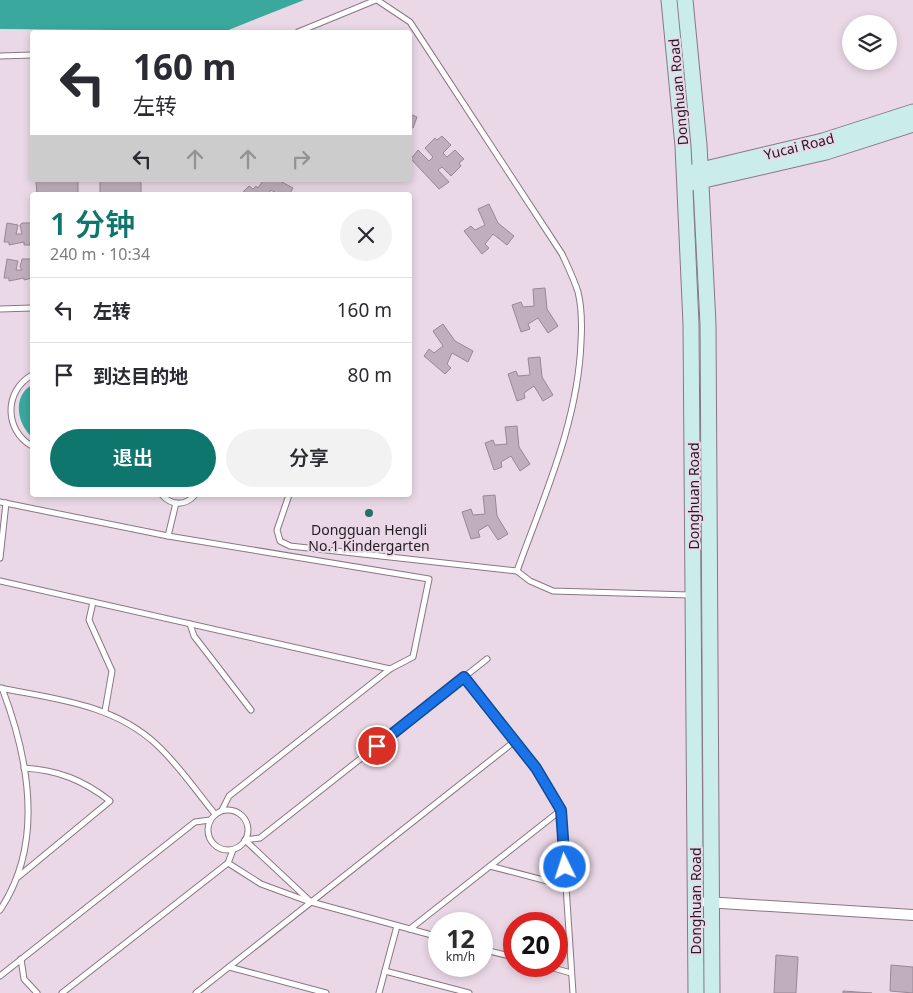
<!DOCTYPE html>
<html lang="zh">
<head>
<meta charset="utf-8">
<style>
	:root { --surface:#fff; --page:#f2f2f3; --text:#2b2b33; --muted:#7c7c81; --line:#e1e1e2; --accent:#0f766e }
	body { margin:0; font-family:"Noto Sans","Noto Sans SC",sans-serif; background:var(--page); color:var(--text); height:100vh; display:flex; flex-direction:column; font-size:19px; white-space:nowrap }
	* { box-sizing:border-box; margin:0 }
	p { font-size:16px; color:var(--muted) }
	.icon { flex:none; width:28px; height:28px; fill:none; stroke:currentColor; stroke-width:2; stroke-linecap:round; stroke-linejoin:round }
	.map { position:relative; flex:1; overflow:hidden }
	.panel { position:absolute; left:30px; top:192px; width:382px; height:305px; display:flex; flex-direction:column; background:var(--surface); border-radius:5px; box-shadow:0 2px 8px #0003 }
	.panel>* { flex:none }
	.top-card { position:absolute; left:30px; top:30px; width:382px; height:152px; border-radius:5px; box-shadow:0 2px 8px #0003; background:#fff; color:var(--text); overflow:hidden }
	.fabs { position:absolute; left:842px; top:15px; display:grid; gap:10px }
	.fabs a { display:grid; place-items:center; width:55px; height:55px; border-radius:50%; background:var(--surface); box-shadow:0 2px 8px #0003; font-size:25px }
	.speed { position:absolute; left:428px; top:912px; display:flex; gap:10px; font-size:25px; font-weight:700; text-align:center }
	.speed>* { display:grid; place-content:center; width:65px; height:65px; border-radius:50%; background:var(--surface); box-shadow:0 2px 8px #0003; line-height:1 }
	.speed small { font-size:12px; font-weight:400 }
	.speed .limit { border:8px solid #d22; background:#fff; color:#111 }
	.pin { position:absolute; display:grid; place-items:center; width:42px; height:42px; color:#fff; margin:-21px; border:2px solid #fff; border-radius:50%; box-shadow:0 1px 5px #0007 }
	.me { position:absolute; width:55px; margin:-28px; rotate:356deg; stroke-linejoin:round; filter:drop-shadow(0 0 4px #0008) }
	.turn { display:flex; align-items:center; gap:18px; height:105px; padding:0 20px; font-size:22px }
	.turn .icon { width:65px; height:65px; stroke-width:2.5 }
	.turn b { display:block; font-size:35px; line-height:42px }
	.lanes { display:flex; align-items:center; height:48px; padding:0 20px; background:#0003; justify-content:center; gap:25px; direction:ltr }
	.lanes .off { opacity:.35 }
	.round { display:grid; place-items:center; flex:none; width:52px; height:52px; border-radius:26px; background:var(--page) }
	.overview { display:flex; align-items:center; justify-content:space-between; height:85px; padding:0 20px }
	h1 { font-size:30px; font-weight:600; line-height:38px; color:var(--accent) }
	.primary-button { display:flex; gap:10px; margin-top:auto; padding:10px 20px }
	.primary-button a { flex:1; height:58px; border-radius:30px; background:var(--accent); color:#fff; font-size:20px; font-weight:600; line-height:58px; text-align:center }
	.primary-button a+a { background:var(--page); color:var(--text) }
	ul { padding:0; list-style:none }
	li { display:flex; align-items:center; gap:15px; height:65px; padding:0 20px; border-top:1px solid var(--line) }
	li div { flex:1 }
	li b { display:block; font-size:19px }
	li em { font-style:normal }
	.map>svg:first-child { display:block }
</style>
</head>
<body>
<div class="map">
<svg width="913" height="993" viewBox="0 0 913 993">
	<rect width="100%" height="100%" fill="#ead8e6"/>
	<!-- water -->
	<g fill="#3ba89d">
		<polygon points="0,0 304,0 226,31 0,29"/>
		<path d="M32 385V437C17 424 12 396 32 385Z"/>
	</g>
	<!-- building -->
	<g fill="#c0aebc" stroke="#988794">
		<polygon points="410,114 417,117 413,128 410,127"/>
		<polygon points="442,136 451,145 443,153 447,157 455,150 464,159 459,163 461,166 451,176 442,167 438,170 449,182 439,189 411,159 418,150 429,161 433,157 425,148 435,138 437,140"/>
		<polygon points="50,180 78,181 78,193 37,194 36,181"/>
		<polygon points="261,180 278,180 293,188 289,195 280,195 271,190 267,195 246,195 243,192 249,186 253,189 256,186 258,188 262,182"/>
		<polygon points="100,181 141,181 141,193 100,194"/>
		<polygon points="489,204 498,223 514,236 507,245 493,234 485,244 489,248 482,254 464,231 471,226 475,230 485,225 478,209"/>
		<polygon points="7,223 18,225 16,234 22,234 20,225 22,223 31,223 32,242 30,242 30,245 24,245 24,242 9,245 9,242 4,242"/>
		<polygon points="7,259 18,261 16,270 22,270 20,267 22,259 31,259 32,278 24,280 24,278 9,281 9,278 4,278"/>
		<polygon points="545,288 547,309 558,326 548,333 538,318 528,324 530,329 521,332 512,305 521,302 523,307 534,306 533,289"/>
		<polygon points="443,324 455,341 473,351 468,362 452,353 447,364 451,368 445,374 424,356 429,349 434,353 443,346 433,331"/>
		<polygon points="540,357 542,377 553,395 543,401 534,386 524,393 525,398 517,401 508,374 516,371 518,376 530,375 528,358"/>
		<polygon points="517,426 519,447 530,464 520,471 511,456 501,462 502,467 494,470 485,443 493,440 495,445 507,444 505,427"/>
		<polygon points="495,495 497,516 508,534 498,540 488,525 478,531 480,537 471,539 462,512 471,509 473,515 485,514 483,496"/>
		<polygon points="776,955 798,957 796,993 774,993"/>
		<polygon points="891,965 913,967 913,993 890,991"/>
		<polygon points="843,991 872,993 843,993"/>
	</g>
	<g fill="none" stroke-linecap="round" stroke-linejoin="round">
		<defs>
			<g id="lane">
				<path d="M377 0 410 22 562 254C568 267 574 279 578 292 582 308 582 325 581 342 578 422 544 496 517 571"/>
				<polyline points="298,32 376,0"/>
				<polyline points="0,56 32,55"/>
				<polyline points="0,309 32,308"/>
				<path d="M32 375C4 391 4 430 32 446"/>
				<path d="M162 495C172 506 185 506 195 495"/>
				<polyline points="289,495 277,530 280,541 290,546 517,571 530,581 553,591 690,595"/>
				<polyline points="0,502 168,536 429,579 413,657 390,669 229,796 222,810"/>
				<polyline points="168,536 176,503"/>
				<polyline points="0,558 6,503"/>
				<polyline points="0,581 390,669"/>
				<polyline points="93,602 89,620 112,671 105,711"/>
				<polyline points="190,624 194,636 251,710"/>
				<polyline points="464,677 537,768 561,810 573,993"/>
				<path d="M0 688C55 699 113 704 156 744 178 764 196 791 215 814"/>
				<circle cx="228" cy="830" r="20"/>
				<polyline points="245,840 260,838 487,659"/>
				<polyline points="245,840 311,902 439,937"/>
				<polyline points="228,863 261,884 310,902"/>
				<polyline points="490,866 566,886"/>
				<path d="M18 877 110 801C83 780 58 770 24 768"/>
				<path d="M0 910C45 843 29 759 2 688"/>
				<polyline points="410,929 561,810"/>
				<polyline points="481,949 514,957"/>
				<polyline points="21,959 24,979 37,993"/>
				<polyline points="546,966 571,973"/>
				<polyline points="229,967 326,993"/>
				<polyline points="385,971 469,993"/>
				<polyline points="0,976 195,822 210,820"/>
				<polyline points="62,993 228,863 233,850"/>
				<polyline points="196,993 515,741"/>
				<polyline points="379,993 397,926"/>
			</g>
			<polyline id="street" points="706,902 913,915"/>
			<g id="secondary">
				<polyline points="669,0 683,146 691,324 696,993"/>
				<polyline points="685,0 699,145 708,324 712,993"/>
				<polyline points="693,172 823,141 913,112"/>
				<polyline points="691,183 826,152 913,124"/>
			</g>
		</defs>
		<!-- lane casing -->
		<use href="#lane" stroke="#887784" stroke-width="7"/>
		<!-- street casing -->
		<use href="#street" stroke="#887784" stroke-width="12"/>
		<!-- secondary casing -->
		<use href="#secondary" stroke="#887784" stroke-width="17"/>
		<!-- lane -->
		<use href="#lane" stroke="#fff" stroke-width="5"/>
		<!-- street -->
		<use href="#street" stroke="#fff" stroke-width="10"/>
		<!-- secondary -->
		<use href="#secondary" stroke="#cbede9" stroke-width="15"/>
	</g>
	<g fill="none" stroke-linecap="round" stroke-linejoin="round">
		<defs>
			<polyline id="route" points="377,746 464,677 536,768 561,810 565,867"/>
		</defs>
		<!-- route casing -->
		<use href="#route" stroke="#114b97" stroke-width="12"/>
		<!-- route -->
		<use href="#route" stroke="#1a73e8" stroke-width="9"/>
	</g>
	<!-- markers -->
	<circle fill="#266e67" stroke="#ead8e6" stroke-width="2" cx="369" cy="513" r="5"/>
	<g text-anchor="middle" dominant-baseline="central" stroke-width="4" stroke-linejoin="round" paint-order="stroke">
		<!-- street labels -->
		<g font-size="14" fill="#221b21" stroke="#ead8e6">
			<text transform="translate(678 92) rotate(-95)">Donghuan Road</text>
			<text transform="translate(799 146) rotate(-14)">Yucai Road</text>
			<text transform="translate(693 496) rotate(-90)">Donghuan Road</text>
			<text transform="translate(695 901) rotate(-90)">Donghuan Road</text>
		</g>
		<!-- poi labels -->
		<g font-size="14" fill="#221b21" stroke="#ead8e6">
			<text x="369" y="529">Dongguan Hengli<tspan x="369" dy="16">No.1 Kindergarten</tspan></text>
		</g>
	</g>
</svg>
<div class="fabs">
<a><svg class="icon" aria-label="layers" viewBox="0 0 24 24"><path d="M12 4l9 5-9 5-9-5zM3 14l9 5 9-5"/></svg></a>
</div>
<div class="speed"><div>12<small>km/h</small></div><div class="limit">20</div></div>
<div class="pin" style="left:377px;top:746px;background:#d93025"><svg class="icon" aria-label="arrive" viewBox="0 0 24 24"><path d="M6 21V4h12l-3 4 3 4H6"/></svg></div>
<svg class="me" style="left:565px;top:867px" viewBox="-20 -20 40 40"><circle r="17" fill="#1a73e8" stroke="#fff" stroke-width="3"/><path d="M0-11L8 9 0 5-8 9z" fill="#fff"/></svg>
<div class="top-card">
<div class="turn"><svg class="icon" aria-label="left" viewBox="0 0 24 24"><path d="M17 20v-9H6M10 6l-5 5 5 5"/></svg><div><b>160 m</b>左转</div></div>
<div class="lanes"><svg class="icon" aria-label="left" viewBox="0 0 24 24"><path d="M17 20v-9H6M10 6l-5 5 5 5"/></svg><svg class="icon off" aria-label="ahead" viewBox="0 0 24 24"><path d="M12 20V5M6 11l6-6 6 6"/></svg><svg class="icon off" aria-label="ahead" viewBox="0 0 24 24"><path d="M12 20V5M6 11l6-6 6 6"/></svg><svg class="icon off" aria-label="right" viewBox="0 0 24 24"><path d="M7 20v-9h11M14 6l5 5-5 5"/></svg></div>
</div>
<section class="panel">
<div class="overview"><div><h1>1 分钟</h1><p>240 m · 10:34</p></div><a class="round"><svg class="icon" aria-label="close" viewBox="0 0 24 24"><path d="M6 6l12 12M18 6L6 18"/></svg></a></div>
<ul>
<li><svg class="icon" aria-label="left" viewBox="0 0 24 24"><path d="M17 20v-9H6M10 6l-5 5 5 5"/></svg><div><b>左转</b></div><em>160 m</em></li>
<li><svg class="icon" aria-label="arrive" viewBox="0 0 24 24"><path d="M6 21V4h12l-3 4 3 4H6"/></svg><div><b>到达目的地</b></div><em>80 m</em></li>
</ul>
<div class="primary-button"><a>退出</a><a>分享</a></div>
</section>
</div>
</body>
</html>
